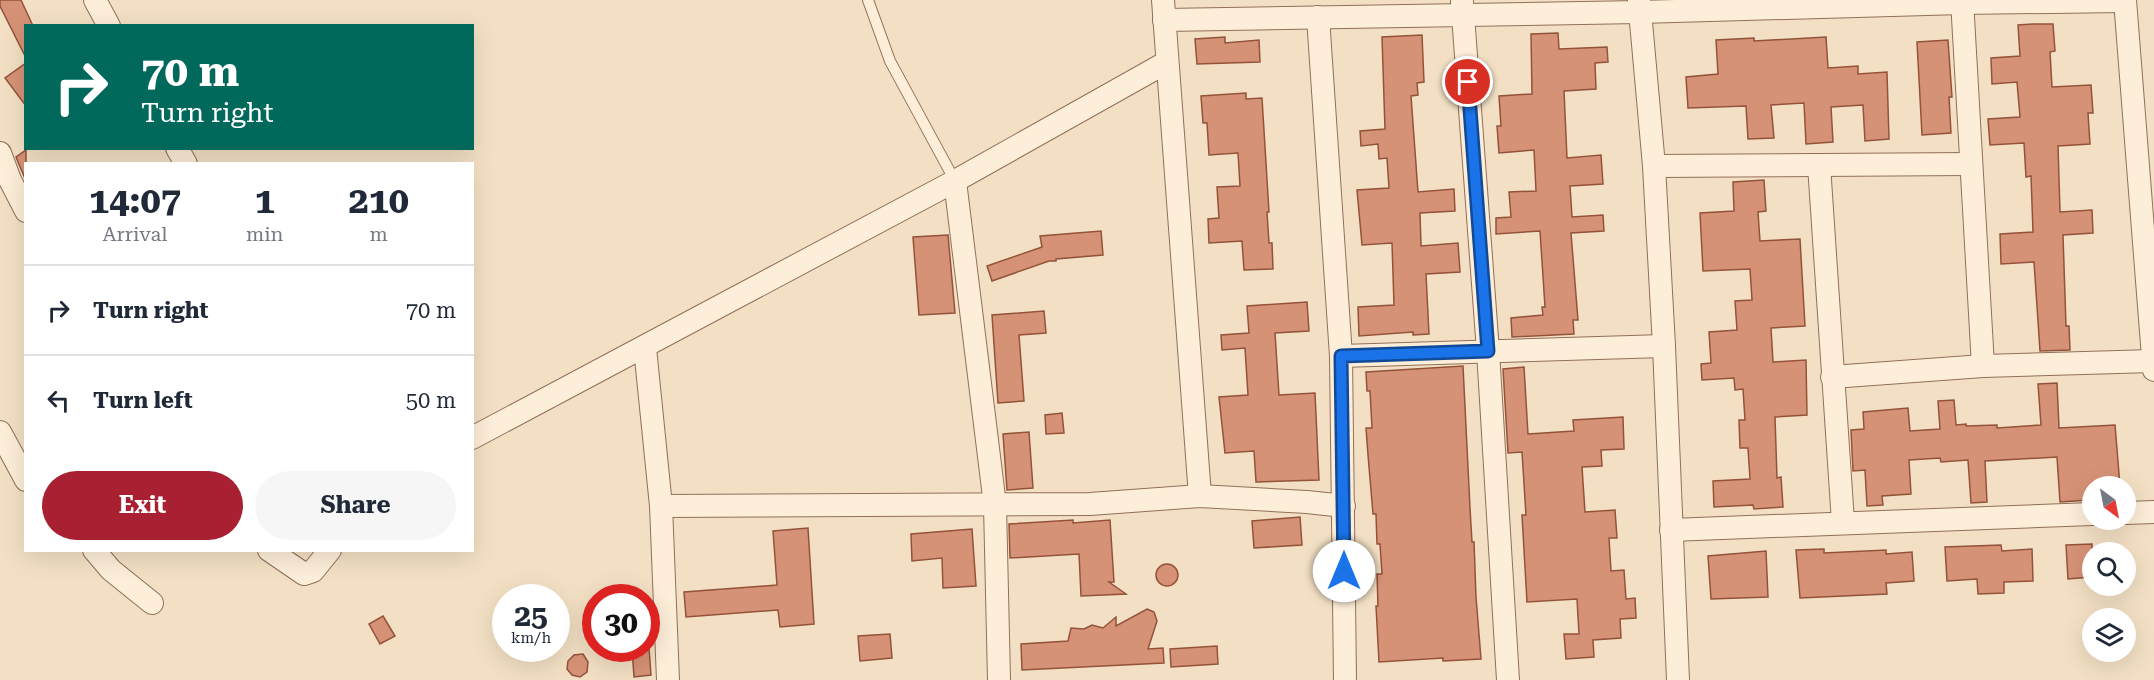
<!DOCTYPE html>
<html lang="en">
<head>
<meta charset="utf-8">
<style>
	:root { --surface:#fff; --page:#f6f6f7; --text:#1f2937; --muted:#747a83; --line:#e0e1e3; --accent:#a82031 }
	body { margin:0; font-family:"Roboto Serif",serif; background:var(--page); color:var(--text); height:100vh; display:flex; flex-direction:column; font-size:22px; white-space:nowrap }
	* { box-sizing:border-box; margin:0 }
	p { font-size:20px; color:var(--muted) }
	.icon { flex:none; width:33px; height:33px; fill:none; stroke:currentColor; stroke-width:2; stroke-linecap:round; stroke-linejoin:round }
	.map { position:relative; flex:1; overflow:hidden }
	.panel { position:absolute; left:24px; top:162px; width:450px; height:390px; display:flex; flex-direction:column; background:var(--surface); border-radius:0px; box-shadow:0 6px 24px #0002 }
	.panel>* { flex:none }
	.top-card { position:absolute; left:24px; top:24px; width:450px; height:126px; border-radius:0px; box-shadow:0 6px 24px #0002; background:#00695c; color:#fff; overflow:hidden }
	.needle { width:39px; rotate:148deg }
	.tools { position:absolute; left:2082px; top:476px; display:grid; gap:12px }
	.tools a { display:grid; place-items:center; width:54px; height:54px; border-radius:50%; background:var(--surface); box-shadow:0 6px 24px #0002; font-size:30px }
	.speed { position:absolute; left:492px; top:584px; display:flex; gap:12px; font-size:30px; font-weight:700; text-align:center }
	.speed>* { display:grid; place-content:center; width:78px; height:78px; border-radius:50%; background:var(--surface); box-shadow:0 6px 24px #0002; line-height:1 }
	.speed small { font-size:15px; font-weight:400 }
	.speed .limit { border:9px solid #d22; background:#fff; color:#111 }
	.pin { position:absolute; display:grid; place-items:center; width:51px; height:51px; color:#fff; margin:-26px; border:3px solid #fff; border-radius:50%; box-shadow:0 2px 6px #0007 }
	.me { position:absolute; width:66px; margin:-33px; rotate:0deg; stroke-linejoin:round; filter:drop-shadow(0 0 4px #0008) }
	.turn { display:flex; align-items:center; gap:21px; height:126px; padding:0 18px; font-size:27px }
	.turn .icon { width:78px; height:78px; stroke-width:2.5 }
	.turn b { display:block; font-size:42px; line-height:51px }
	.eta { display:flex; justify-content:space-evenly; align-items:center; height:102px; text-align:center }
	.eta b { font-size:36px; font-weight:700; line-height:42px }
	.action { display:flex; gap:12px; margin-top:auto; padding:12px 18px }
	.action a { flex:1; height:69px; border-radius:36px; background:var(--accent); color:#fff; font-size:24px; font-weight:700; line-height:69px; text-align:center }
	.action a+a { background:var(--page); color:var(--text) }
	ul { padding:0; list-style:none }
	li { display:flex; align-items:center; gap:18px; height:90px; padding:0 18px; border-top:2px solid var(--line) }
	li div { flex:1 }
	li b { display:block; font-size:22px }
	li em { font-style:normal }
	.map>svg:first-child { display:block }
</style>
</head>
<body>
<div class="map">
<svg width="2154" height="680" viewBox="0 0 2154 680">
	<rect width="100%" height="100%" fill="#f3e0c4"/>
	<!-- building -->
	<g fill="#d69276" stroke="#93533a" stroke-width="1.5">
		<polygon points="0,0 21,0 33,26 26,26 26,58 0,6"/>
		<polygon points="2033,24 2053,24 2055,51 2050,52 2052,87 2091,85 2093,113 2088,113 2090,144 2058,146 2060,212 2092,210 2093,233 2063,235 2066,326 2069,326 2070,350 2040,351 2034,262 2001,264 2000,234 2033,232 2031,176 2026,177 2024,143 1990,145 1988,119 2020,117 2017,82 1992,84 1991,58 2020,56 2018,25"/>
		<polygon points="1558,33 1559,49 1607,47 1608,62 1595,63 1596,89 1564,91 1567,158 1601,155 1603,184 1570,186 1572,217 1603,215 1604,231 1571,233 1578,320 1573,320 1574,334 1512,337 1511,318 1543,315 1542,307 1545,307 1540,231 1496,234 1496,218 1511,217 1509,192 1536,191 1534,150 1499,153 1497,126 1501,126 1499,96 1532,94 1531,34"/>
		<polygon points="1422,35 1424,82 1417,83 1418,95 1411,96 1418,192 1454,189 1455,211 1420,213 1421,246 1458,243 1460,272 1426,274 1429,334 1413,335 1413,332 1359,336 1358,307 1394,305 1392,243 1362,245 1357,190 1389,188 1387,158 1379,159 1378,144 1361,146 1360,131 1385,129 1382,37"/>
		<polygon points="1225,37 1225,43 1259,40 1260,62 1197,64 1195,39"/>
		<polygon points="1826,37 1828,68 1858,66 1858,74 1887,72 1889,139 1865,141 1863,105 1831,107 1833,142 1806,144 1804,103 1771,105 1774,138 1748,139 1746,106 1688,108 1686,77 1718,74 1716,40 1754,38 1754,41"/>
		<polygon points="1948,40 1952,97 1949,97 1951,133 1922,135 1917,42"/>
		<polygon points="26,63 26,106 5,78"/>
		<polygon points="1246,93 1246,99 1262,98 1269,212 1267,212 1269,243 1272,243 1273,269 1244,270 1242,241 1209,243 1208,219 1219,218 1217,187 1240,186 1238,153 1209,155 1207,123 1203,123 1201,96"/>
		<polygon points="26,150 26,181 16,157"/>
		<polygon points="1764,180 1766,211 1758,212 1760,241 1800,239 1805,326 1771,328 1773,362 1806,360 1807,415 1775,417 1777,478 1781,477 1783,507 1754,509 1753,505 1714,507 1713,481 1750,479 1748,448 1740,448 1739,420 1745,420 1743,389 1735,390 1734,378 1702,380 1701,364 1711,363 1709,332 1737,330 1735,301 1752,300 1750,269 1703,271 1700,213 1734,211 1733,182"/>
		<polygon points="1101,231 1103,255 1056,259 1056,261 1049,261 992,281 987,266 1042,247 1040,236"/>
		<polygon points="948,235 955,313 919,315 913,237"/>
		<polygon points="1307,302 1309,331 1275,333 1279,395 1315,393 1319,480 1256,482 1254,451 1225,453 1219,397 1248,395 1245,348 1222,350 1221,335 1249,333 1247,306"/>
		<polygon points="1044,311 1046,333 1019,335 1024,401 998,403 992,315"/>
		<polygon points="1463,366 1470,508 1472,542 1474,542 1476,597 1481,659 1443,661 1443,658 1379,662 1376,606 1378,606 1377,574 1382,574 1380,544 1377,544 1376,514 1373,514 1368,455 1366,428 1372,428 1370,391 1367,391 1366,372"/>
		<polygon points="1524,367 1528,434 1574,431 1573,420 1623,417 1624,449 1601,450 1602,466 1582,467 1585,512 1615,510 1617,538 1609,538 1611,571 1624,570 1626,599 1635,598 1636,618 1620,619 1621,638 1593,640 1594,657 1566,659 1564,634 1579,634 1577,599 1527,602 1522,515 1526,515 1522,452 1508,453 1503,369"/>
		<polygon points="2057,383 2059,428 2115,425 2120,486 2092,486 2092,492 2090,492 2090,500 2060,502 2057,457 1985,461 1987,502 1971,503 1968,460 1941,462 1940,458 1909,460 1911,494 1882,496 1883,505 1867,506 1865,470 1853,471 1851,430 1864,429 1863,412 1908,408 1910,431 1940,429 1938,401 1954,400 1956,425 1966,424 1966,426 1997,425 1997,428 2041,425 2038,384"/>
		<polygon points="1062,413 1064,433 1046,434 1045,415"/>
		<polygon points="1029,432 1033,488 1007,490 1003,434"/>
		<polygon points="1300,517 1302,545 1254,548 1252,521"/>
		<polygon points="1073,520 1073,523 1110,520 1114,582 1109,582 1126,594 1081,596 1079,554 1010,558 1009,524"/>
		<polygon points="808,528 814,624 780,627 778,610 686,617 684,592 777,585 773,531"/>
		<polygon points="972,529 976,586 943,588 942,558 912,561 911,534"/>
		<polygon points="2092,544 2092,577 2068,579 2066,545"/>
		<polygon points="2001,545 2002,551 2032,549 2033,581 2004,582 2004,593 1978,594 1977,579 1947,581 1945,547"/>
		<polygon points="1824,549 1824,553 1886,550 1886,554 1912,552 1914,581 1886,583 1887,594 1800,598 1796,550"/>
		<polygon points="1766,551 1768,597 1711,599 1708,556"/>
		<circle cx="1167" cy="575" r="11"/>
		<polygon points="1147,609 1154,612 1157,621 1148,649 1163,648 1164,663 1022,670 1021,644 1068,641 1071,628 1084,629 1092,625 1103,628 1116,617 1116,626"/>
		<polygon points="383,616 395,636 380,644 369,624"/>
		<polygon points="890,634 892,658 860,661 858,636"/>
		<polygon points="1217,646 1218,664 1171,667 1170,649"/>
		<polygon points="632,648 649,648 651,675 634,677"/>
		<polygon points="583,654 588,662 587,672 580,677 572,675 567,669 568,661 574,655"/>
	</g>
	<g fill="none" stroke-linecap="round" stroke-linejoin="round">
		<defs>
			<polyline id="lane" points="868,0 890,61 955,181"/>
			<g id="street">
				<polyline points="95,0 109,26"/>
				<polyline points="1163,0 1200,496"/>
				<polyline points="1639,0 1654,166 1664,346 1678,680"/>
				<polyline points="1962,0 1983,366"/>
				<polyline points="2125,0 2154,370"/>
				<polyline points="1462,2 1488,351 1508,680"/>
				<polyline points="1318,17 1341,356 1345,680"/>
				<polyline points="1164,20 1640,12 1962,3 2125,1"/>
				<polyline points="177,148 186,164"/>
				<polyline points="0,153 10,180 26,211"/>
				<polyline points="1819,165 1843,522"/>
				<polyline points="1654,166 1971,164"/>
				<polyline points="955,181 995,505 999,680"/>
				<polyline points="645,348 661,506"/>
				<polyline points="1341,356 1664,346"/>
				<polyline points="1832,377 1983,366 2153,361"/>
				<polyline points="0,432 26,480"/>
				<polyline points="472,438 955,181 1167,62"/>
				<polyline points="2126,513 2154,512"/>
				<polyline points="1671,530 2092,514"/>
				<polyline points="94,550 111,570 152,603"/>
				<polyline points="269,550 304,574 313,571 330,550"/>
				<polyline points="668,680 661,506 1090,504 1200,496 1307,502 1344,506"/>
			</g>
		</defs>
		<!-- lane casing -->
		<use href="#lane" stroke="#916f58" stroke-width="12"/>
		<!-- street casing -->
		<use href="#street" stroke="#916f58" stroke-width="24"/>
		<!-- lane -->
		<use href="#lane" stroke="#fdeed9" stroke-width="10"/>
		<!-- street -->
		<use href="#street" stroke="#fdeed9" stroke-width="22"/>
	</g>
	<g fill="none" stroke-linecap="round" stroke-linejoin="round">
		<defs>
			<polyline id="route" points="1344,571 1341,356 1488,351 1468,82"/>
		</defs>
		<!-- route casing -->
		<use href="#route" stroke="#114b97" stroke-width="15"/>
		<!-- route -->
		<use href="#route" stroke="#1a73e8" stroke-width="10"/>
	</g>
</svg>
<div class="tools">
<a><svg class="needle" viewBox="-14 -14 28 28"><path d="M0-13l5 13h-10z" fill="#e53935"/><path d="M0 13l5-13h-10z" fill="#747a83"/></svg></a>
<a><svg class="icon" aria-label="search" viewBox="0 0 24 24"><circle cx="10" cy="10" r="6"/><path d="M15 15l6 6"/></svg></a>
<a><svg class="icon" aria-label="layers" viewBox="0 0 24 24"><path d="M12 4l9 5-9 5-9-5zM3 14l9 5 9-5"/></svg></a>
</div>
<div class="speed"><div>25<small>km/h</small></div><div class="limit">30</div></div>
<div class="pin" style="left:1468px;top:82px;background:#d93025"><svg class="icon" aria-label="arrive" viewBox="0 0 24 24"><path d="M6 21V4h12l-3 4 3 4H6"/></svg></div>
<svg class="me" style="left:1344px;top:571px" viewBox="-20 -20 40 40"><circle r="19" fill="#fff"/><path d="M0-13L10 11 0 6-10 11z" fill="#1a73e8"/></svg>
<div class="top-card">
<div class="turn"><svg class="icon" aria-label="right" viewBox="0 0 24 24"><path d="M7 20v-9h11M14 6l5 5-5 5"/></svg><div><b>70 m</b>Turn right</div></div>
</div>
<section class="panel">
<div class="eta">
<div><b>14:07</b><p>Arrival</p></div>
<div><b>1</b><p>min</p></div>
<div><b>210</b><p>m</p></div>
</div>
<ul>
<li><svg class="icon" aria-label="right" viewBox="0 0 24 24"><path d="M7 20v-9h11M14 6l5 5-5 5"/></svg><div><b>Turn right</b></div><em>70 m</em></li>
<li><svg class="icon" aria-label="left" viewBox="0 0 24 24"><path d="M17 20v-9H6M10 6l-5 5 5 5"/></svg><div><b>Turn left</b></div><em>50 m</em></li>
</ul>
<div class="action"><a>Exit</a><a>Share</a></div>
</section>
</div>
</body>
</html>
